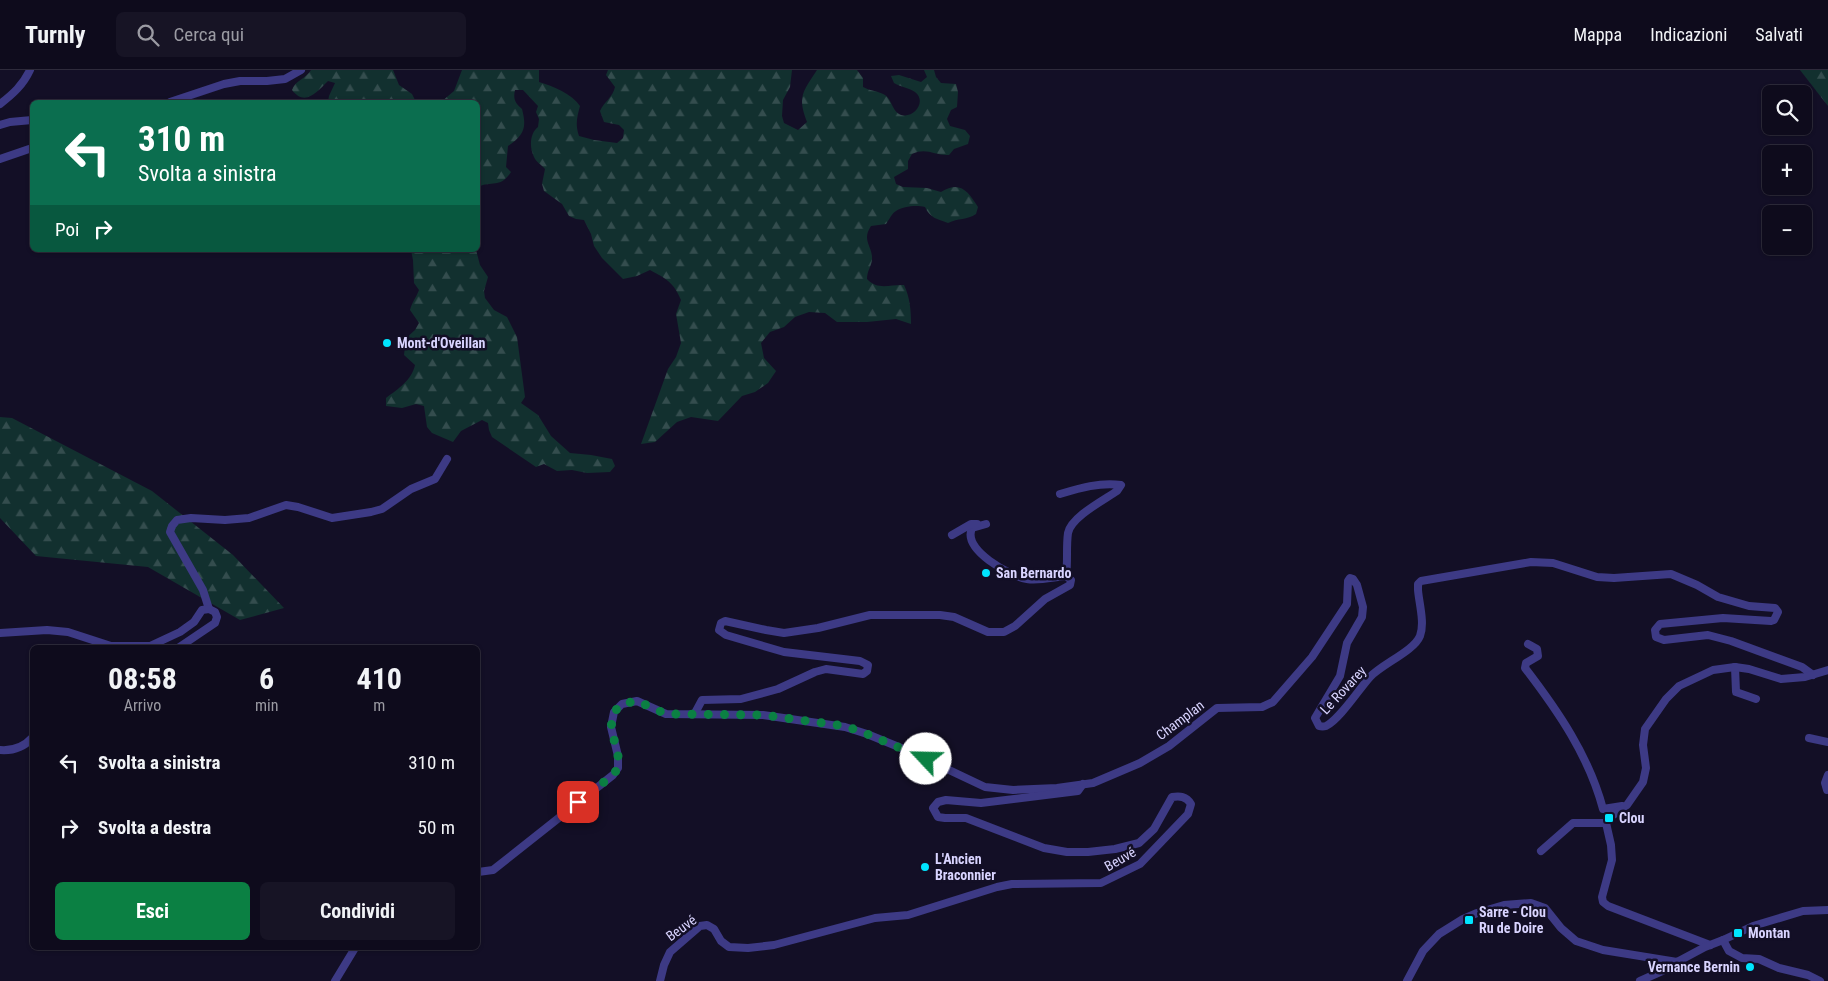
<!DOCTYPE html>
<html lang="it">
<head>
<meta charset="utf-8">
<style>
	:root { --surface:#0e0b1c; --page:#171425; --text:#f1f3f6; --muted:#9b9ba3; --line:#2e2b3b; --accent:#0b8043 }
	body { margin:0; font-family:"Roboto Condensed",sans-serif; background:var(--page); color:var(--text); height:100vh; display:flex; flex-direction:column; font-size:19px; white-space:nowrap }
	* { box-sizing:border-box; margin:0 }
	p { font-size:16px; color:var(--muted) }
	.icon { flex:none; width:28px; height:28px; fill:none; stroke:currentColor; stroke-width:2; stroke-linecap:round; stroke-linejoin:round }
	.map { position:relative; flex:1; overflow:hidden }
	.panel { position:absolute; left:30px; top:575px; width:450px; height:305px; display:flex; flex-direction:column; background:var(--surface); border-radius:8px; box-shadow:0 1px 4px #0004,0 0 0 1px var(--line) }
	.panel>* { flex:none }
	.guide { position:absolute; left:30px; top:30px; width:450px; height:152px; border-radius:8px; box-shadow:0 1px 4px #0004,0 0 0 1px var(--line); background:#0b6e4f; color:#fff; overflow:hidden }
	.controls { position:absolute; left:1762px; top:15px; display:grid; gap:10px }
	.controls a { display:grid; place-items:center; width:50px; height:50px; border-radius:8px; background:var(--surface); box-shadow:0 1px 4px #0004,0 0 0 1px var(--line); font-size:25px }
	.pin { position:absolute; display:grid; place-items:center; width:42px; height:42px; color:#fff; margin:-21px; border-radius:10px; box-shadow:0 2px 8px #0006 }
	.me { position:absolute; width:55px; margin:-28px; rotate:294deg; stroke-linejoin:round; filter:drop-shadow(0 0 4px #0008) }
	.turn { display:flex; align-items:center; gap:18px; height:105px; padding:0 25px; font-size:22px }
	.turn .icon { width:65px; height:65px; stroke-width:2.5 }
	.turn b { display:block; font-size:35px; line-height:42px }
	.then { display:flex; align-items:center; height:48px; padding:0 25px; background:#0003; gap:10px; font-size:19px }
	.eta { display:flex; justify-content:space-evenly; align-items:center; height:85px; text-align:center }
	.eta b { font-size:30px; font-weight:700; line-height:35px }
	.cta { display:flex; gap:10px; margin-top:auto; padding:10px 25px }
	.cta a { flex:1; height:58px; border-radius:8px; background:var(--accent); color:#fff; font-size:20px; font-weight:700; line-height:58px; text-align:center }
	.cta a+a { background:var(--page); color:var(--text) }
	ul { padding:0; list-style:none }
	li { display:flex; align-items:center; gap:15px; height:65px; padding:0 25px }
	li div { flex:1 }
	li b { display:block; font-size:19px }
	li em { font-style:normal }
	header { display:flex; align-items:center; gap:30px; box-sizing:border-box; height:70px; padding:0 25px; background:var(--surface); border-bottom:1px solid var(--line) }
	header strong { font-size:24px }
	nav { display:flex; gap:28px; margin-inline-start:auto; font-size:18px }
	.search { width:350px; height:45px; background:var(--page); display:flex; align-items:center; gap:12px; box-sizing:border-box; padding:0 18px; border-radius:8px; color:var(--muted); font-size:19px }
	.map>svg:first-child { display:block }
</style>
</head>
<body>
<header>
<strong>Turnly</strong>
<div class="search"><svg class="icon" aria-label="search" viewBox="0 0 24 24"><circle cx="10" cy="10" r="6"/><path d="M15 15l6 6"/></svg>Cerca qui</div>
<nav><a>Mappa</a><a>Indicazioni</a><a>Salvati</a></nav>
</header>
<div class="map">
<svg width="1828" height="911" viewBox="0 0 1828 911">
	<defs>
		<pattern id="forest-firs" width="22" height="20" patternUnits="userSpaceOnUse" patternTransform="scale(1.25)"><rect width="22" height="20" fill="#12302f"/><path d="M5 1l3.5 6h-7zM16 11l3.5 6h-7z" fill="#344d4e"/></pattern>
	</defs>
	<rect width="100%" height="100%" fill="#130f26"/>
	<!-- forest -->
	<g fill="url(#forest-firs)">
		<path d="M311 0H393L399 15 412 24 416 32H328L329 26 335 13 328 11C317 22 305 37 292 20 295 10 306 9 311 0Z"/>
		<path d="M462 0H539V12C553 16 572 24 580 36 577 47 575 55 579 66L594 70 617 73 623 68 624 60 619 55 604 52 600 41C604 32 613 27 615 17L606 5 608 0H792L790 17 783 30 782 46 784 53 798 60 807 52C797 26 803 22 817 0H857L863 8V17C870 21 879 21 885 25 892 30 892 40 899 44 912 51 928 32 915 22 910 18 900 17 894 13L891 6 899 5 921 12 927 7 924 0H934L936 7 941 13 956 14 958 22 957 37 951 40 947 49 950 56 965 60 970 66 968 74 954 79 949 85C935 86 927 77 912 84L908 91V99L894 107 896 114 903 117 927 118 941 122C960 110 968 121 978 137L976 144C967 150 958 148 948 153 937 149 930 148 925 137 917 135 903 136 896 141 892 143 889 150 886 154L871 156C861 171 873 176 872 190 871 197 867 201 867 209 878 221 891 214 904 215 910 228 911 240 911 254L896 249 867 252H837L825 243 809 242 795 247 784 257 770 262 761 273 764 288 776 301 768 313 755 322 742 326 718 351 691 347 677 352 655 372 641 374 668 299 676 287 681 273 676 244 681 230C674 213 667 209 650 200L637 206 623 209 602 188 594 176 591 164 584 150 576 149 569 146 562 134 544 121 542 114 545 99C542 95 536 92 534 87 529 77 530 63 538 57L539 49 536 42 538 36 523 20H515C513 29 515 33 522 39 527 58 524 65 508 76L506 97 511 102C500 119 492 110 478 117V32H441L454 21Z"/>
		<polygon points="1800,0 1828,0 1828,36"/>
		<path d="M411 180H476L480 195 488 207 484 221 485 228 494 240 507 247 517 267 525 327 521 333 538 345 551 366 570 383 591 385 612 389 615 396 610 402 587 403 572 400 557 401 544 394 536 397 492 367 489 360 488 353 482 350 461 361 453 372 432 363 427 357 424 336 416 334 402 338 386 336V328C398 319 412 310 415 295L404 285 405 277 404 270 415 260 419 253 410 240C412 232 416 228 419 220L414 213 413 190Z"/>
		<polygon points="0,347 12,348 152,421 233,485 284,538 240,550 148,497 36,486 0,448"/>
	</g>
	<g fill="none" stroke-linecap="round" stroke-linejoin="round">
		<!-- minor -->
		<g stroke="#3d3a85" stroke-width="8">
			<polyline points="170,32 224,14 240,11 267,11 285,9 301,0"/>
			<path d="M0 34C13 24 23 15 30 0"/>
			<polyline points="0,55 10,52 32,50"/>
			<polyline points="0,89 32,78"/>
			<path d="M986 454 972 458C962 480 1010 506 1027 509 1039 511 1054 507 1066 506"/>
			<polyline points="952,465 971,454 977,454"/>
			<polyline points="209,539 203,520 170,462 172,456 177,450 191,448 225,450 249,448 286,435 298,437 332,448 371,442 382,439 411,419 435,409 447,389"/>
			<polyline points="0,563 47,560 68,562 111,576 150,576 180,562 194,552 202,540 209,539 215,542 217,547 215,553 178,578"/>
			<path d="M1528 574 1537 579 1538 586 1526 593 1525 598C1558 641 1589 686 1603 739L1622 736"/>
			<polyline points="1735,597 1736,622 1756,629"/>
			<path d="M695 643 702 630 741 629 778 619 815 602 826 599 863 604 867 601 868 595 860 591 784 582 726 565 719 560 721 553 725 551 766 560 784 563 818 558 870 545H940L954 547 988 562H1004L1015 556 1045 529 1070 515 1071 510 1066 506C1068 492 1066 477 1068 463 1071 447 1104 430 1117 421L1121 415C1100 412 1080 418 1060 424"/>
			<polyline points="1809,668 1828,672"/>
			<path d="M0 680C13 681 23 678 32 668"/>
			<polyline points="1827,720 1825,713 1828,705"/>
			<polyline points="1541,781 1573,753 1606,753"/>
			<path d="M478 802 493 800 613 705 618 698V686L611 657 614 642 622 634 637 631 666 644 763 645 845 657 867 664 911 682 985 717 1013 720 1057 718 1093 713 1140 693 1169 676 1217 638 1262 637 1273 632 1312 587 1347 534 1348 511 1350 508 1353 509 1357 515 1363 537 1362 547 1347 573 1340 606 1315 648 1319 656C1322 657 1323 657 1326 656 1340 649 1359 619 1370 607 1382 594 1414 581 1420 566 1425 553 1419 533 1418 520V514L1421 511 1531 492 1553 493 1597 507 1614 508 1671 504 1697 515 1718 527 1749 536 1775 538 1778 542 1774 550 1771 551 1723 548 1660 554 1655 560 1656 567 1664 570 1708 565 1731 571 1802 597 1813 605"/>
			<polyline points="1723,870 1729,881 1742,888 1759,889 1779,898 1808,905 1820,911"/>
			<polyline points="1710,875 1608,836 1603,832 1602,827 1612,790 1611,775 1606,753 1609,748 1627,735 1643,712 1646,698 1643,675 1645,659 1666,629 1679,616 1713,600 1735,597 1749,599 1781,609 1805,607 1828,600"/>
			<polyline points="335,911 355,878"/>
			<path d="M660 911 664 895 670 882 700 856 707 855 714 859 721 871 729 877 748 878 774 875 875 848 908 845 997 817 1012 814 1101 813 1140 794 1188 744 1191 734C1186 726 1180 726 1172 727L1154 759 1139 773 1115 779 1088 782H1067L1044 778 966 748H945L938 747 933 738 938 732 946 730 981 733 1078 721 1083 714"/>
			<polyline points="1407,911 1423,881 1439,864 1463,849 1477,843 1504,835 1531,833 1545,838 1561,858 1576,871 1603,880 1677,892 1705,877 1723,870 1753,856 1803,841 1828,840"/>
			<polyline points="1640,911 1669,898 1677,892"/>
		</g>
	</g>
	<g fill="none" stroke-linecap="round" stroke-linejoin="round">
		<!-- route -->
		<polyline stroke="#0b8043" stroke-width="9" stroke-dasharray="0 16.2" points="578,732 613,705 618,698 618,686 611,657 614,642 622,634 637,631 666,644 763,645 845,656 867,664 926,689"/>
	</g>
	<!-- markers -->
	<g fill="#00e5ff" stroke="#130f26" stroke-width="2">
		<circle cx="387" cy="273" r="5"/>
		<circle cx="986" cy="503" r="5"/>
		<rect x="1604" y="743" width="10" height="10" rx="2.5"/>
		<circle cx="925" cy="797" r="5"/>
		<rect x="1464" y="845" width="10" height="10" rx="2.5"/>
		<rect x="1733" y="858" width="10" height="10" rx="2.5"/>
		<circle cx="1750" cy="897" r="5"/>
	</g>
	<g text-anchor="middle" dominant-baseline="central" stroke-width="5" stroke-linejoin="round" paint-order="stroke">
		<!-- poi labels -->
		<g font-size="14" font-weight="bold" fill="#d9d4ff" stroke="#130f26" text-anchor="start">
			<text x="397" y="273">Mont-d'Oveillan</text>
			<text x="996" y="503">San Bernardo</text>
			<text x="1619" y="748">Clou</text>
			<text x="935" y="789">L'Ancien<tspan x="935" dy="16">Braconnier</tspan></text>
			<text x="1479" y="842">Sarre - Clou<tspan x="1479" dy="16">Ru de Doire</tspan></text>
			<text x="1748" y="863">Montan</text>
			<text x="1740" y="897" text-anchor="end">Vernance Bernin</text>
		</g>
		<!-- street labels -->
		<g font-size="14" fill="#d9d4ff" stroke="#130f26">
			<text transform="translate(1343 620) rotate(-47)">Le Rovarey</text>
			<text transform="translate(1180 650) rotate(-37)">Champlan</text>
			<text transform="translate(1120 789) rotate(-30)">Beuvé</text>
			<text transform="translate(681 858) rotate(-36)">Beuvé</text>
		</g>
	</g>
</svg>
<div class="controls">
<a><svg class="icon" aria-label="search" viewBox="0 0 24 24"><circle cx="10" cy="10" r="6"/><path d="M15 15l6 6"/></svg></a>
<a>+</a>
<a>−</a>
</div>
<div class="pin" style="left:578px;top:732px;background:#d93025"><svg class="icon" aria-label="arrive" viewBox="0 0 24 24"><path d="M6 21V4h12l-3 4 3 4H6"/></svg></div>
<svg class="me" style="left:926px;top:689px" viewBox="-20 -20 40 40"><circle r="19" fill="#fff"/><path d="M0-13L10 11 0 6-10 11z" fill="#0b8043"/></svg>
<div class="guide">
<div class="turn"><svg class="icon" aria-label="left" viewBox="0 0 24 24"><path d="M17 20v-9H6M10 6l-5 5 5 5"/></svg><div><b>310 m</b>Svolta a sinistra</div></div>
<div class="then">Poi<svg class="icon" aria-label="right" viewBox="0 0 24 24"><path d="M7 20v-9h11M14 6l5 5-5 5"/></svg></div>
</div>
<section class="panel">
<div class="eta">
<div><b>08:58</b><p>Arrivo</p></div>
<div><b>6</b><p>min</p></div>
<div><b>410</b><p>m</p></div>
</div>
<ul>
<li><svg class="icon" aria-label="left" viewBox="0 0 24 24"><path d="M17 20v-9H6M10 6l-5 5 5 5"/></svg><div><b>Svolta a sinistra</b></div><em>310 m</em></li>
<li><svg class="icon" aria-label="right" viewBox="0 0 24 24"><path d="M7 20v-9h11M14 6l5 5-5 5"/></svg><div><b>Svolta a destra</b></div><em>50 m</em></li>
</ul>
<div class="cta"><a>Esci</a><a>Condividi</a></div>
</section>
</div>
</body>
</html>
